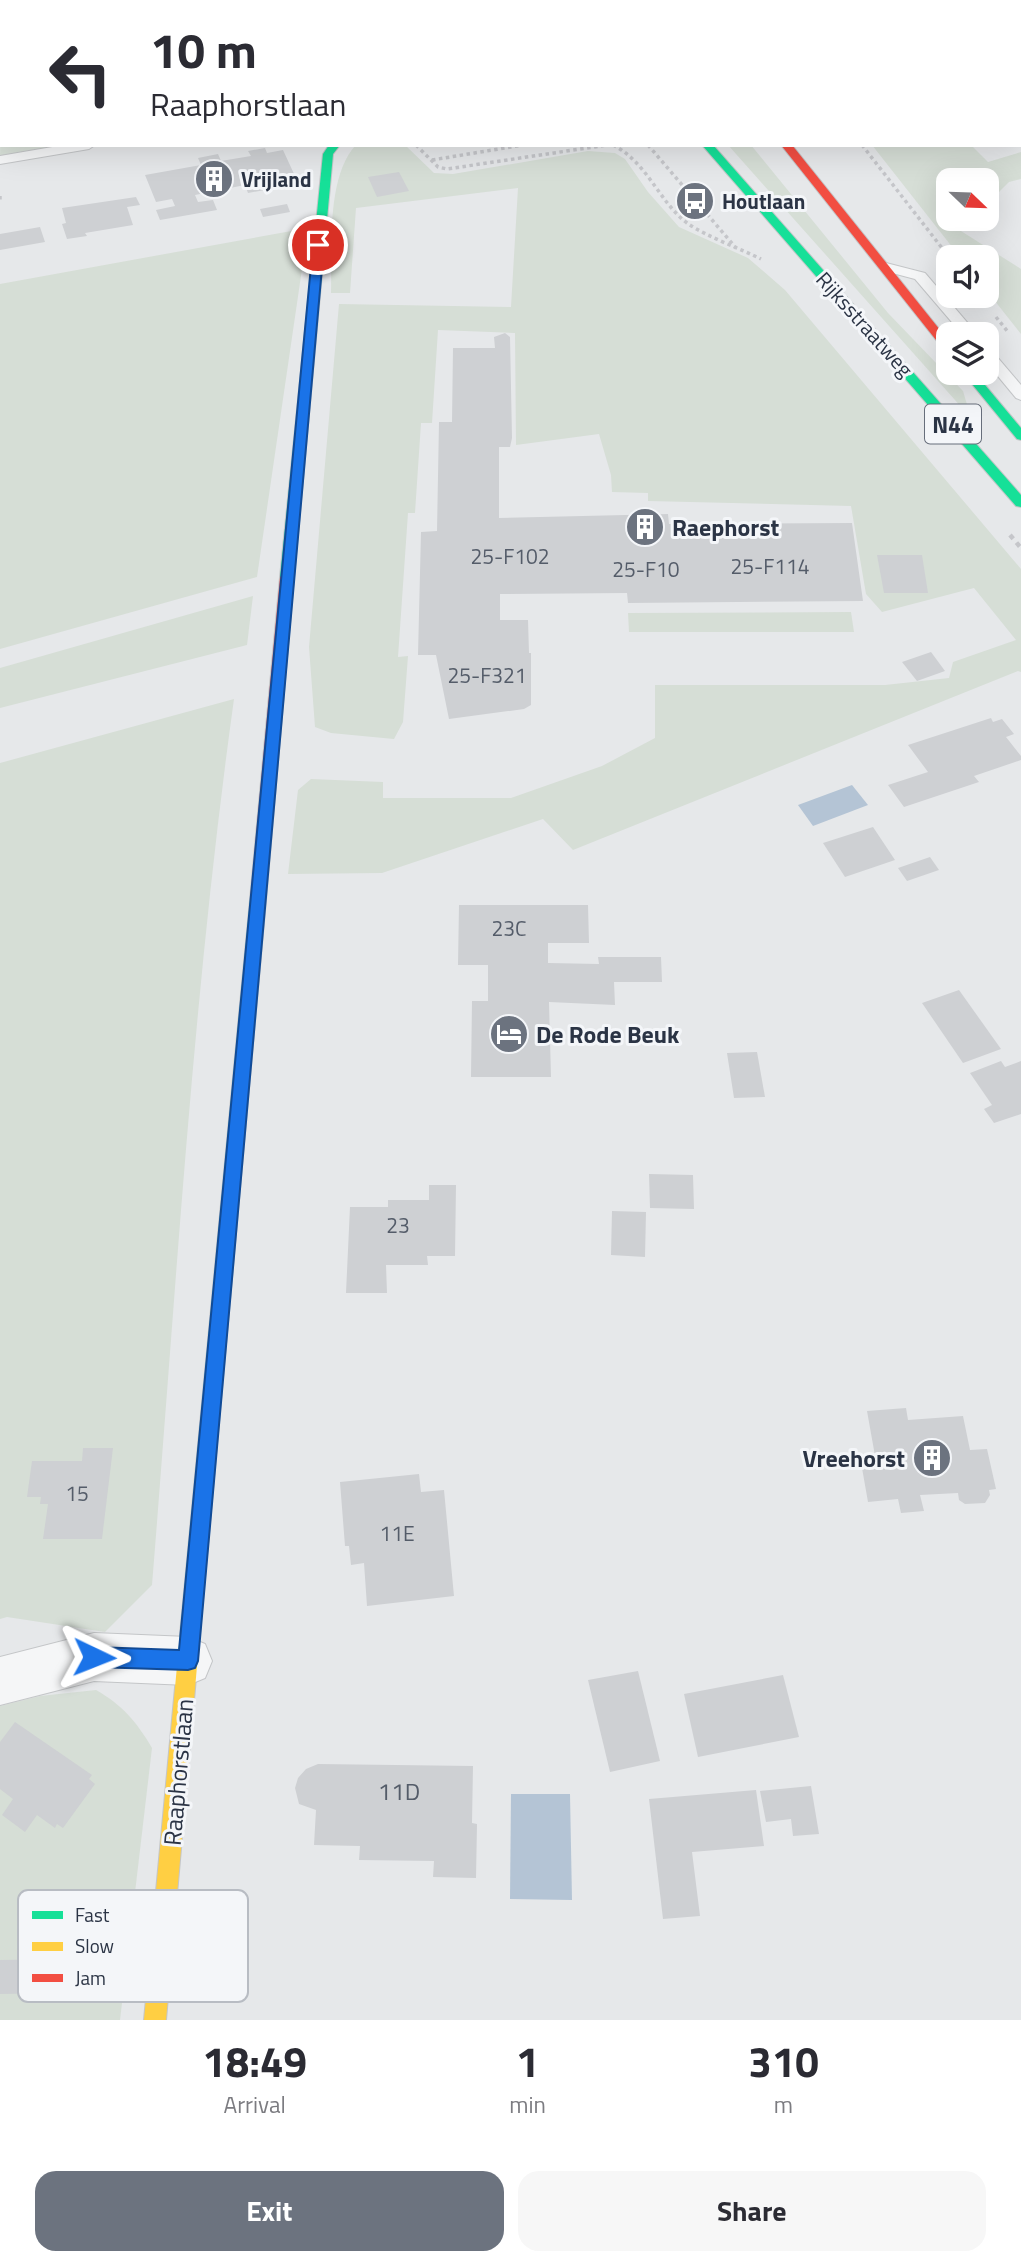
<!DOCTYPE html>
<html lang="en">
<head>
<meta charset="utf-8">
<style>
	:root { --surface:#fff; --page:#f7f7f7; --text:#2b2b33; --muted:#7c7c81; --accent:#6c737f }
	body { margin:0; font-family:"Titillium Web",sans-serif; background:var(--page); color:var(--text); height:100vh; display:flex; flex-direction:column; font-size:26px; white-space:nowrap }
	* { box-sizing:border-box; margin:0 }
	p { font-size:23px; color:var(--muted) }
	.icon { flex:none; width:38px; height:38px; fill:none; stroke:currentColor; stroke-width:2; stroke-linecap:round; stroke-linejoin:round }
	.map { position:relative; height:2020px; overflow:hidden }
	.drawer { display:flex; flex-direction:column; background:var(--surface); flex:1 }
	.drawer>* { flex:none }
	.banner { position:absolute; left:0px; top:0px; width:1022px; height:147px; box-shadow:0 7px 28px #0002; background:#fff; color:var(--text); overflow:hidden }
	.needle { width:46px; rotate:113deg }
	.tools { position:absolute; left:936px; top:168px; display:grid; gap:14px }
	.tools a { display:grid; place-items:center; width:63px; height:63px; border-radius:14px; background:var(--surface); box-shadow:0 7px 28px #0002; font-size:35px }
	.pin { position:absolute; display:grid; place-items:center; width:60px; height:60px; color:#fff; margin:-30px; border:4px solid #fff; border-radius:50%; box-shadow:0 2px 7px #0007 }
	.me { position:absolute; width:77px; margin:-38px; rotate:92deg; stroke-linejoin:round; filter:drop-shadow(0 0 5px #0008) }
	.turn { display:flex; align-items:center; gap:24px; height:147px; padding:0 35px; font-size:32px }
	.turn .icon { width:91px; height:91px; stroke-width:2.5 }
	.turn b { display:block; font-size:49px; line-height:60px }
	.eta { display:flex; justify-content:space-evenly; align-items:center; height:119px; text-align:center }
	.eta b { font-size:42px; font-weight:700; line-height:49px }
	.primary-button { display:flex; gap:14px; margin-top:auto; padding:14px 35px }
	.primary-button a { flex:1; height:80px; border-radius:21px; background:var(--accent); color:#fff; font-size:28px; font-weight:700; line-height:80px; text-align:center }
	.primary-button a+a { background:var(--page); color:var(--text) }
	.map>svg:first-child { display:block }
</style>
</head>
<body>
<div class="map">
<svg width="1021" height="2020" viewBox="0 0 1021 2020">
	<rect width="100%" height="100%" fill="#e6e8ea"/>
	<!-- green -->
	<g fill="#d6ded6">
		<polygon points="2,42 2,145 63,145 0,156"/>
		<path d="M356 145H405L434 173 453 174 588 151 615 153 625 159 648 192 679 227 748 258 785 290 1021 569V672L1018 671 573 850 543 819 382 873 288 874 298 790 311 779 383 782V798H511L602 766 655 738V685H885L949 678 953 662 1016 640 974 588 882 612 866 594 851 506 648 501V493L612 492 611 475 599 434 516 445 515 333 438 330 432 423H421L415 513H408L398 657 408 656 403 722 394 739 331 733 315 727 309 647 339 304 511 307 518 188 356 208 350 293H331C332 252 326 176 356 145Z"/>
		<polygon points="728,145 751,145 888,313 963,391 971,418"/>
		<polygon points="872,145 971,145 988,162 1021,152 1021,179 1009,182 987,204 987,180 948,180 948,219 972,219 961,231 1021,269 1021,334 987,291 987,257 960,257"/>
		<polygon points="308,228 257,577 0,649 0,284"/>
		<polygon points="253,596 247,645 0,708 0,668"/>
		<polygon points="851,612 854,632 629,632 628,613"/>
		<path d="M234 699C193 993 176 1290 152 1585L105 1632 7 1617 0 1619V763Z"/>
		<path d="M96 1690C122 1705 136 1721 152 1748L120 2020H0V1706L40 1696Z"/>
	</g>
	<!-- water -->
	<g fill="#b4c4d5">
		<polygon points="852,785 868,805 813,826 798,805"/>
		<polygon points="511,1794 570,1794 572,1900 510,1899"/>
	</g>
	<!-- building -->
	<g fill="#ced0d3">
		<polygon points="265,148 267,153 283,150 295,176 266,182 270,189 248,193 245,185 195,195 198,202 213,200 217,210 160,220 156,210 175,206 172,199 156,202 145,175 201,165 198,158 218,154 221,161 251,156 248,151"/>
		<polygon points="399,172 409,191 377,197 368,177"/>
		<polygon points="136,197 140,205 127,207 133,225 85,233 87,236 67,239 62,224 66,223 62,208"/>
		<polygon points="287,204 290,212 263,217 260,209"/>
		<polygon points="40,227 45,242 0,250 0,234"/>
		<polygon points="505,333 510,337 512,438 510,447 499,447 499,518 668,514 669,524 852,523 863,601 628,603 627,593 500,594 500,620 528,620 529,653 531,653 531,705 524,709 449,719 436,655 418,655 421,532 437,531 439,422 452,422 453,348 495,348 494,337"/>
		<polygon points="877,555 922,555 928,593 884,593"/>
		<polygon points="931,652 945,671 917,681 902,662"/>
		<polygon points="991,718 993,722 1002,719 1014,734 1006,737 1021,756 1021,760 974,776 979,782 904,807 888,785 928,772 908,745"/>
		<polygon points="873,827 895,860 845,877 823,843"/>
		<polygon points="930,857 939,870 907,881 898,868"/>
		<polygon points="459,905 588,905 589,943 548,943 548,963 599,964 598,957 661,957 662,982 614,982 615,1005 549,1002 551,1077 471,1077 472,1001 488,1001 488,965 458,965"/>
		<polygon points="959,990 1001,1049 963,1063 922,1003"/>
		<polygon points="757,1052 765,1097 734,1098 727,1053"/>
		<polygon points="1001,1061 1005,1067 1021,1061 1021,1114 994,1123 984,1109 992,1105 970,1073"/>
		<polygon points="649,1174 693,1175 694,1209 650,1208"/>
		<polygon points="429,1185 456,1185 455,1256 427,1256 428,1265 386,1265 387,1293 346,1293 350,1207 388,1207 388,1200 429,1200"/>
		<polygon points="612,1211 646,1212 645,1257 611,1255"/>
		<polygon points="906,1408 908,1420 963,1416 970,1450 987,1449 996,1489 989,1490 990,1495 985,1503 965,1504 959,1500 958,1493 920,1495 924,1511 901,1513 898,1499 868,1502 862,1468 877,1467 867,1411"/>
		<polygon points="83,1448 113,1448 102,1539 43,1539 48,1504 40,1504 41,1497 27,1497 32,1461 82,1461"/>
		<polygon points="419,1474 421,1492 444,1490 454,1596 367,1606 364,1563 351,1565 349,1546 345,1546 340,1482"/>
		<polygon points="638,1671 660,1761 610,1772 588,1680"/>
		<polygon points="783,1675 799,1737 698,1757 684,1694"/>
		<polygon points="15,1722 92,1775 89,1779 95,1784 63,1828 57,1824 55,1828 37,1815 25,1832 2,1815 13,1799 0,1789 0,1742"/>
		<polygon points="318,1764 473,1766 472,1823 477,1824 476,1878 433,1877 434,1861 359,1860 360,1846 314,1845 316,1810 299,1804 295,1788 298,1778 306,1769"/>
		<polygon points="811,1786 819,1834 793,1836 791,1819 766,1822 760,1791"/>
		<polygon points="756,1790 764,1846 692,1852 700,1916 663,1919 649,1799"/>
		<polygon points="68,1959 64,1993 0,1994 0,1960"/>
	</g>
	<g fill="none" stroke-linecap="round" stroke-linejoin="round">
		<defs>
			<g id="lane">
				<polygon points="527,0 539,0 540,2 528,2"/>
				<polygon points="64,145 95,145 89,149 0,164 0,156"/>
				<polygon points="886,263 925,273 977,334 962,334 915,279 881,270 879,267"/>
				<polygon points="987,349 992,351 1021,385 1021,400 1016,398 987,363"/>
			</g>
			<g id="street">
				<polygon points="403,0 427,0 402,2"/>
				<polygon points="431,0 456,0 430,2"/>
				<rect x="1020" y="2" width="1" height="14"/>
				<polygon points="94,1633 188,1637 205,1644 212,1661 205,1678 188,1685 94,1681 0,1705 0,1657"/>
			</g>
			<g id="fast">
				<polygon points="637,0 648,0 649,2 638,2"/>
				<polygon points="329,145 340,145 333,154 294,577 287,582 280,577 323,154"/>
				<polygon points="702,145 713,145 1021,495 1021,507 1016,506"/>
				<polygon points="963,373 975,373 1021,428 1021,440 1017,439"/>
				<polygon points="258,894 266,900 197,1666 194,1673 187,1676 180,1673 177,1666 250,900"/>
			</g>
			<polygon id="slow" points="187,1656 194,1659 197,1666 166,2020 144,2020 177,1666 180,1659"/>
			<g id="jam">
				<polygon points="572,0 583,0 584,2 573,2"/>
				<polygon points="781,145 792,145 948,340 948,351 944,350"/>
				<polygon points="287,572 294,577 266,900 258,906 250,900 280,577"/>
			</g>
		</defs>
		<!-- lane casing -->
		<use href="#lane" stroke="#c4c6c8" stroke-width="2"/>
		<!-- street casing -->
		<use href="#street" stroke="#c4c6c8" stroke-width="2"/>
		<!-- fast casing -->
		<use href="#fast" stroke="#c4c6c8" stroke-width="2"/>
		<!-- slow casing -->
		<use href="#slow" stroke="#c4c6c8" stroke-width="2"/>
		<!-- jam casing -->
		<use href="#jam" stroke="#c4c6c8" stroke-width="2"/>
		<!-- path-far1 -->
		<g stroke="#c5c6ca" stroke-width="3.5" stroke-dasharray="3.5 3.5" stroke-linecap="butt">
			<polyline points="694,0 696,2"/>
			<polyline points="727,0 729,2"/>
			<polyline points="416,145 438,167 447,169 607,145"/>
			<path d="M613 145C647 162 660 203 687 223 707 237 739 248 761 259"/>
			<polyline points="648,145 736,248"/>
			<polyline points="862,145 949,257"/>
			<polyline points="432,160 523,145"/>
			<polyline points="0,196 0,201"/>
			<polyline points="979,296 988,307"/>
			<polyline points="996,317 1008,332"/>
		</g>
		<!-- path -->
		<polyline stroke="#c5c6ca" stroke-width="4.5" stroke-dasharray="5 5" stroke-linecap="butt" points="1010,535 1021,548"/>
		<!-- lane -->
		<use href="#lane" fill="#f5f6f7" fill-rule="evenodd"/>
		<!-- street -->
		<use href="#street" fill="#f5f6f7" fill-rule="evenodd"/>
		<!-- fast -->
		<use href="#fast" fill="#16e098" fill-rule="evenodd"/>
		<!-- slow -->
		<use href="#slow" fill="#ffcf43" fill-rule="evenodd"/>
		<!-- jam -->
		<use href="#jam" fill="#f24e42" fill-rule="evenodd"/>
	</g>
	<!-- route -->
	<polygon fill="#1a73e8" stroke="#114b97" stroke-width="2" points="318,241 324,245 198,1661 195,1668 188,1670 94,1667 87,1664 84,1657 87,1650 94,1647 179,1650 313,245"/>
	<!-- icons -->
	<defs>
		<symbol id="building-disc" viewBox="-11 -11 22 22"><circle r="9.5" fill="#6c737f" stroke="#f4f6f9"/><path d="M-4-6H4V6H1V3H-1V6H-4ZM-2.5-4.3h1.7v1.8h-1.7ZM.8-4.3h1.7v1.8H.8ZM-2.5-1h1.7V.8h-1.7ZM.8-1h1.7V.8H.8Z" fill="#fff"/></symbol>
		<symbol id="bus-disc" viewBox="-11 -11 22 22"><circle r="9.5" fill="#6c737f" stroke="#f4f6f9"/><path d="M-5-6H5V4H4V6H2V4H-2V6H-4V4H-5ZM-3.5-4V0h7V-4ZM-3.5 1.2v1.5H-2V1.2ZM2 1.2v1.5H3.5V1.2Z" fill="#fff"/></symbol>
		<symbol id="hotel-disc" viewBox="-11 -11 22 22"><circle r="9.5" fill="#6c737f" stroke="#f4f6f9"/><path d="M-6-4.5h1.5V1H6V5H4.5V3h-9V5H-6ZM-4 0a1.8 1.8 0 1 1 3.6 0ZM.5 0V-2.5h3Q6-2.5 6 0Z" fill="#fff"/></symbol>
	</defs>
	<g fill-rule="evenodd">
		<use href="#building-disc" x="192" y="157" width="44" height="44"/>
		<use href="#bus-disc" x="673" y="179" width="44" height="44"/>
		<use href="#building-disc" x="623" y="505" width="44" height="44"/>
		<use href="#hotel-disc" x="487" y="1012" width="44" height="44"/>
		<use href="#building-disc" x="910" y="1436" width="44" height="44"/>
	</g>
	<g text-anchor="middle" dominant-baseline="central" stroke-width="6" stroke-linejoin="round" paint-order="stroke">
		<!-- far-poi labels -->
		<g font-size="21" font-weight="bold" fill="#2b3445" stroke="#f4f6f9" text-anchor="start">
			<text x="241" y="179">Vrijland</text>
			<text x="722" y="201">Houtlaan</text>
		</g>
		<!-- far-street labels -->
		<g font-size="21" fill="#2b3445" stroke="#f4f6f9">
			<text transform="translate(865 324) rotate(48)">Rijksstraatweg</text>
		</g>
		<!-- number labels -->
		<g font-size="21" fill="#545c69">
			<text x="510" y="556">25-F102</text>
			<text x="770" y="566">25-F114</text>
			<text x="646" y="569">25-F10</text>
			<text x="487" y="675">25-F321</text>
			<text x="509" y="928">23C</text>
			<text x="398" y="1225">23</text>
			<text x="77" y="1493">15</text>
			<text x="397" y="1533">11E</text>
		</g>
		<!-- shield labels -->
		<rect fill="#f4f6f9" stroke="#676e7b" stroke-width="2" x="925" y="404.5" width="56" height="39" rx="5"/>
		<g font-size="23" font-weight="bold" fill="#2b3445">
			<text x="953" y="424">N44</text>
		</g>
		<!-- poi labels -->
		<g font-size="24" font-weight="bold" fill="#2b3445" stroke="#f4f6f9" text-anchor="start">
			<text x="672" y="527">Raephorst</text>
			<text x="536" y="1034">De Rode Beuk</text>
			<text x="905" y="1458" text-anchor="end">Vreehorst</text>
		</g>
		<!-- street labels -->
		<g font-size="24" fill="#2b3445" stroke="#f4f6f9">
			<text transform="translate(178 1772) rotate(-85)">Raaphorstlaan</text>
		</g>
		<!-- near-number labels -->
		<g font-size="24" fill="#545c69">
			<text x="399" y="1791">11D</text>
		</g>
	</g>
	<!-- legend -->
	<rect x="18" y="1890" width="230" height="112" rx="10" fill="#f4f6f9" stroke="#b8bcc3" stroke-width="2"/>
	<rect x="32" y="1911" width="31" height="8" fill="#16e098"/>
	<rect x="32" y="1942" width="31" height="9" fill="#ffcf43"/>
	<rect x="32" y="1974" width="31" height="8" fill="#f24e42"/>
	<g font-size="19" fill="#2b3445">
		<text x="75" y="1922">Fast</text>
		<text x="75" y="1953">Slow</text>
		<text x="75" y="1985">Jam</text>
	</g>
</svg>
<div class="tools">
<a><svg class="needle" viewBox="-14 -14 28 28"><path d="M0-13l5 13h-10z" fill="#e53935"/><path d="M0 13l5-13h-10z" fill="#7c7c81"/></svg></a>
<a><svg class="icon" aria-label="sound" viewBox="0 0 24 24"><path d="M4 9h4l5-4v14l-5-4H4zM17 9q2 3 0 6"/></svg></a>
<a><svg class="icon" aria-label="layers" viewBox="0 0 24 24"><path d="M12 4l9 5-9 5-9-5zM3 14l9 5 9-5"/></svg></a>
</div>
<div class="pin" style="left:318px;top:245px;background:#d93025"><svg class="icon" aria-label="arrive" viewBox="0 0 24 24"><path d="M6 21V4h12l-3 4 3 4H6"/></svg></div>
<svg class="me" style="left:94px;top:1657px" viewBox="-20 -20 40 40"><path d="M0-17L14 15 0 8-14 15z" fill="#1a73e8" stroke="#fff" stroke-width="4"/></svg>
<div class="banner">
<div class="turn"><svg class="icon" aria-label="left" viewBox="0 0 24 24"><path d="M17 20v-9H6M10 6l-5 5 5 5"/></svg><div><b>10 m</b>Raaphorstlaan</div></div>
</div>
</div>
<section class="drawer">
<div class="eta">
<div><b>18:49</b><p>Arrival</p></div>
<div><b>1</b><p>min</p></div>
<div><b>310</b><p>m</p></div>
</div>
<div class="primary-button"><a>Exit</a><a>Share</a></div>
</section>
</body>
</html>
